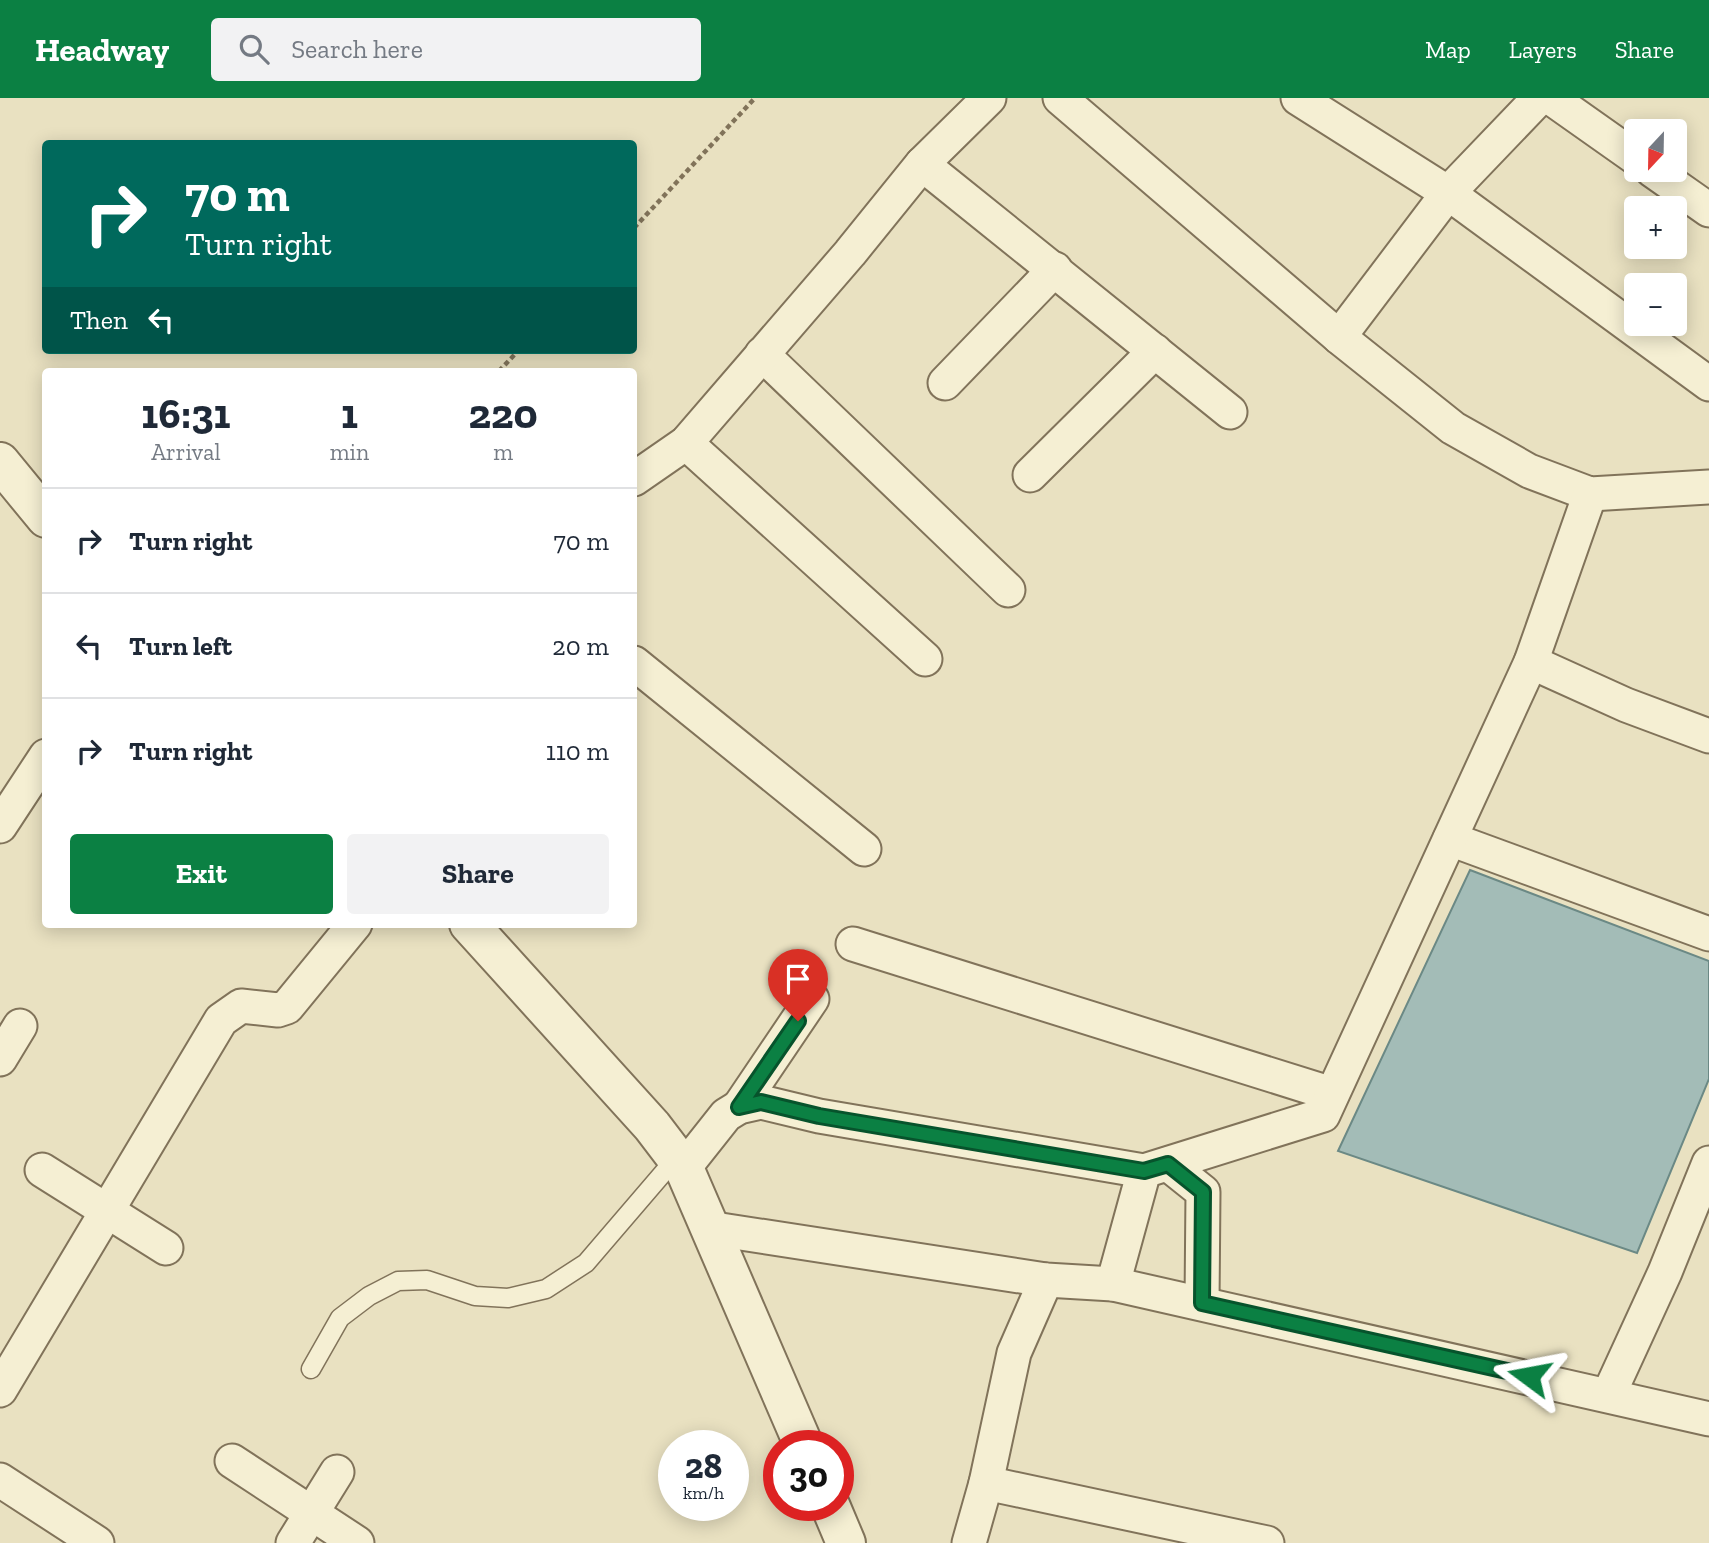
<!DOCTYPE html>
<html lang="en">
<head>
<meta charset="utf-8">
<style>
	:root { --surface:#fff; --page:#f2f2f3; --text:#1f2937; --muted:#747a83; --line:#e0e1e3; --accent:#0b8043 }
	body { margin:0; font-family:"Zilla Slab",serif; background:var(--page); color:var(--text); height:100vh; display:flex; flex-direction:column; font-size:26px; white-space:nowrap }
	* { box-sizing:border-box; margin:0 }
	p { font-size:23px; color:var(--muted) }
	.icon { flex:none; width:38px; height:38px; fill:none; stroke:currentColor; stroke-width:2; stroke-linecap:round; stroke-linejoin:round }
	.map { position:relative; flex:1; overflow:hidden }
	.sheet { position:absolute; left:42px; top:270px; width:595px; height:560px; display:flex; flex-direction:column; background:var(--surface); border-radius:7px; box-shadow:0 4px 18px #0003 }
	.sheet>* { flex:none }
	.guide { position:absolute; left:42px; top:42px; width:595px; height:214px; border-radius:7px; box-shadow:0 4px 18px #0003; background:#00695c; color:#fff; overflow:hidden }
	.needle { width:46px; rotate:202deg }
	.buttons { position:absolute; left:1624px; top:21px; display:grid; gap:14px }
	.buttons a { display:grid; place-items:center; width:63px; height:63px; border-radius:7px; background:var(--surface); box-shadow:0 4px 18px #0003; font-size:35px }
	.speed { position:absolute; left:658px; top:1332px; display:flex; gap:14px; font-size:35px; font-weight:700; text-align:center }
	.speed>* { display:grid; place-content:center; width:91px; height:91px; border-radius:50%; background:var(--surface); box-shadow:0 4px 18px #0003; line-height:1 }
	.speed small { font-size:18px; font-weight:400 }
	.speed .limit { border:10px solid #d22; background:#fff; color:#111 }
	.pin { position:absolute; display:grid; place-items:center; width:60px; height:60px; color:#fff; margin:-72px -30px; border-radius:50% 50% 50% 0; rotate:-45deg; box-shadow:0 0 7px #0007 }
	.pin .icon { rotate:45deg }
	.me { position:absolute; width:77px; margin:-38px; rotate:283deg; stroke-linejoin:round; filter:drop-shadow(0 0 5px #0008) }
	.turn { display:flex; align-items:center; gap:24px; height:147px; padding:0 28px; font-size:32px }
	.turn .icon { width:91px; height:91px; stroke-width:2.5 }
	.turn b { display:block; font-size:49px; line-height:60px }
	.then { display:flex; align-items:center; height:66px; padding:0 28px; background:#0003; gap:14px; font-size:26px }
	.eta { display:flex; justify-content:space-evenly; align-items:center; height:119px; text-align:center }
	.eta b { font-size:42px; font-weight:700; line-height:49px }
	.primary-button { display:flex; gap:14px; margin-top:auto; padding:14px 28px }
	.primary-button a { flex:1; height:80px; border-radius:7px; background:var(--accent); color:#fff; font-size:28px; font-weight:700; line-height:80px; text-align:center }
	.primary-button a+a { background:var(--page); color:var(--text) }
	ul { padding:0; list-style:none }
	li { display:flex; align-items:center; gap:21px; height:105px; padding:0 28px; border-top:2px solid var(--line) }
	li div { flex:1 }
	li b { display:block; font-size:26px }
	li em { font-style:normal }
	header { display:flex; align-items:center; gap:42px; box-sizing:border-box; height:98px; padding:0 35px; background:var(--accent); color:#fff }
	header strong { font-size:33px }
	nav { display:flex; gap:38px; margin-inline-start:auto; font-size:24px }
	.search { width:490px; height:63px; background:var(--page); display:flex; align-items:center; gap:18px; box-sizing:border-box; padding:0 24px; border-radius:7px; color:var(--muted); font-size:26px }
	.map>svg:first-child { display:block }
</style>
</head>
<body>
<header>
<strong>Headway</strong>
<div class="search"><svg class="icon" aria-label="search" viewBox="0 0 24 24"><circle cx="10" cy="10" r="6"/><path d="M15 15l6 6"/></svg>Search here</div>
<nav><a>Map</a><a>Layers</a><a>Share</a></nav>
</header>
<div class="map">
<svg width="1709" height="1445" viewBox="0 0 1709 1445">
	<rect width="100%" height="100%" fill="#e9e1c1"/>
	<!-- water -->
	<polygon fill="#a3bcb7" stroke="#6b8985" stroke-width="2" points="1470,772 1709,863 1709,981 1637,1155 1338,1053"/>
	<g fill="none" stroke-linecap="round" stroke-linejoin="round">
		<defs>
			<polyline id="service" points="311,1271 340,1220 369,1198 398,1183 427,1182 475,1198 508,1200 546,1191 586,1165 676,1060"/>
			<g id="minor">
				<polyline points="1060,0 1339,239 1453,330 1529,373 1590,396 1709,389"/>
				<polyline points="1298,0 1448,95 1709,286"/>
				<polyline points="1551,0 1636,60"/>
				<polyline points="922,66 1230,314"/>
				<polyline points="1652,72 1709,112"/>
				<polyline points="1339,239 1448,95 1539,0"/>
				<polyline points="762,256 1008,492"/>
				<polyline points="945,285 1055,171"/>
				<polyline points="686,345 925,561"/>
				<polyline points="1030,377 1155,253"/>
				<polyline points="634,381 686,345 850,155 922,66 989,0"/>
				<polyline points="1531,564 1626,607 1709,638"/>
				<polyline points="634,565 864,751"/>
				<polyline points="0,728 46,658"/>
				<polyline points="1450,741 1709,836"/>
				<polyline points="853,846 1332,996"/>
				<polyline points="0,961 20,928"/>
				<polyline points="739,1009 812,901"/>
				<polyline points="1168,1066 1203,1094 1202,1205"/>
				<polyline points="684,1070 726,1017 739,1009 761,1004 819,1018 1144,1073"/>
				<polyline points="42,1072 166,1150"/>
				<polyline points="708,1130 1046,1182 1113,1186 1709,1321"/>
				<polyline points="1113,1186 1144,1073 1323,1017 1531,564 1590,396"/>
				<polyline points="0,1292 221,922 241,908 278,912 287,909 355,826"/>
				<polyline points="1609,1296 1665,1174 1709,1065"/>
				<polyline points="232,1363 357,1445"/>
				<polyline points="0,1382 97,1445"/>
				<polyline points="986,1385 1014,1255 1046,1182"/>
				<polyline points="293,1445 337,1374"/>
				<polyline points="969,1445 986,1385 1267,1445"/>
			</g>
			<g id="tertiary">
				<polyline points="0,364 46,420"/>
				<polyline points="469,826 652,1028 684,1070 804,1348"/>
				<polyline points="830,1407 846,1445"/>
			</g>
		</defs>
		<!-- service casing -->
		<use href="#service" stroke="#81735a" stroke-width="21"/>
		<!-- minor casing -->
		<use href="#minor" stroke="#81735a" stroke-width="37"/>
		<!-- tertiary casing -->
		<use href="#tertiary" stroke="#81735a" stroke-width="42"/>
		<!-- path -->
		<g stroke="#81735a" stroke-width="4.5" stroke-dasharray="5 3.5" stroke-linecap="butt">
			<polyline points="634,130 755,0"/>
			<polyline points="499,273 519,252"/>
		</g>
		<!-- service -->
		<use href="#service" stroke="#f5efd3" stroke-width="18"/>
		<!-- minor -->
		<use href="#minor" stroke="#f5efd3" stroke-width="33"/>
		<!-- tertiary -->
		<use href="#tertiary" stroke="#f5efd3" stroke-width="38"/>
	</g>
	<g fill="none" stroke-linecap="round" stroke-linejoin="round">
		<defs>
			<polyline id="route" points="798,923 739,1009 761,1004 819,1018 1144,1073 1168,1066 1203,1094 1202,1205 1529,1278"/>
		</defs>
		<!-- route casing -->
		<use href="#route" stroke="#07532c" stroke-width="18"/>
		<!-- route -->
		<use href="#route" stroke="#0b8043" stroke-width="12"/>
	</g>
</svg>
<div class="buttons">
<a><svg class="needle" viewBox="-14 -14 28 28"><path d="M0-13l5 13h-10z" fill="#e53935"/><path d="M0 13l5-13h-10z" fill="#747a83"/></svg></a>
<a>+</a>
<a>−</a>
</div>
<div class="speed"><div>28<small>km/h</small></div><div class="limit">30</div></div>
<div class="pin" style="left:798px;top:923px;background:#d93025"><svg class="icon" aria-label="arrive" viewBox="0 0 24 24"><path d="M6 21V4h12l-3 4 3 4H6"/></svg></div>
<svg class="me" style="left:1529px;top:1278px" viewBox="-20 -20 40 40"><path d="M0-17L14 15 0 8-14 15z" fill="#0b8043" stroke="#fff" stroke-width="4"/></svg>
<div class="guide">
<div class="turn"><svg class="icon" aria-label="right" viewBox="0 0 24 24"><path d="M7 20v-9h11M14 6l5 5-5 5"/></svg><div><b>70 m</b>Turn right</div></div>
<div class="then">Then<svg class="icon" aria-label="left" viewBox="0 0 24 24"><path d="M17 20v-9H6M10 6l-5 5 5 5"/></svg></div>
</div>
<section class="sheet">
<div class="eta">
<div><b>16:31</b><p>Arrival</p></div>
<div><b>1</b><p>min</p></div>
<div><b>220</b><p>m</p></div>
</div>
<ul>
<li><svg class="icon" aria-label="right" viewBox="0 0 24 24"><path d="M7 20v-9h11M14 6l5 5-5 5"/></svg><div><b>Turn right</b></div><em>70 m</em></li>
<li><svg class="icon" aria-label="left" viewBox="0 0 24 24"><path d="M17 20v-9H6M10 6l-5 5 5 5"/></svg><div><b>Turn left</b></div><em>20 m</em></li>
<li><svg class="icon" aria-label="right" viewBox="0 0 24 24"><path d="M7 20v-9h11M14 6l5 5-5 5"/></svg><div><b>Turn right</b></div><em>110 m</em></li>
</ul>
<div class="primary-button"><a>Exit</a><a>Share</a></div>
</section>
</div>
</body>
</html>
